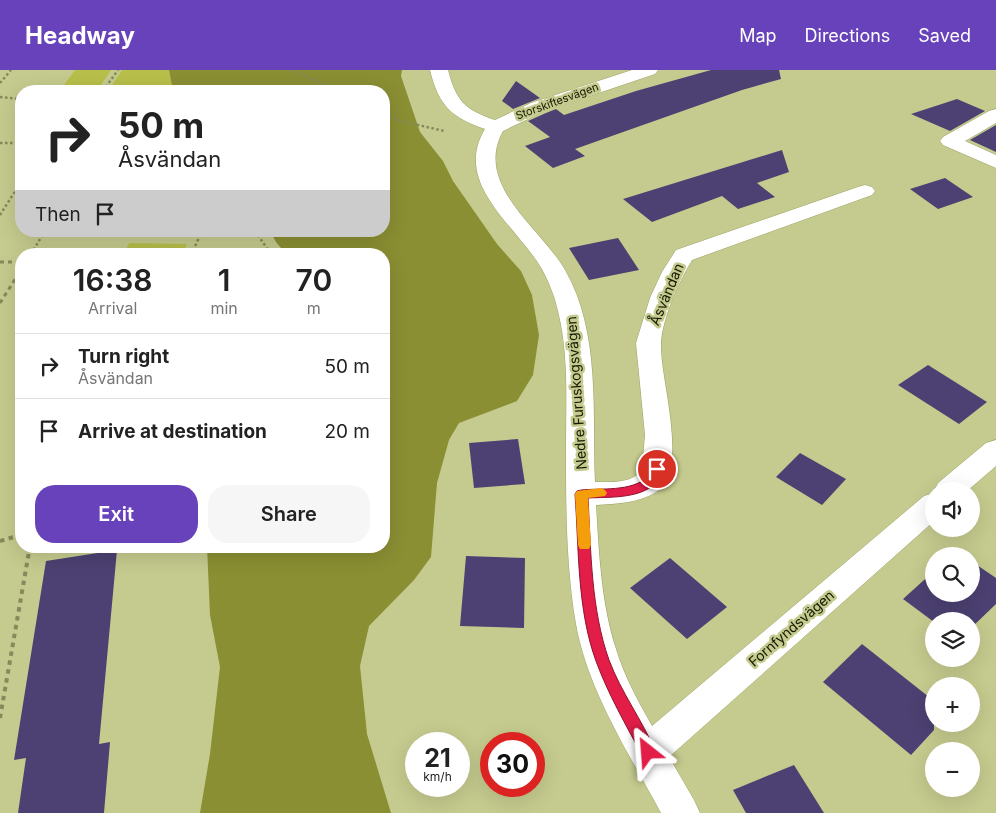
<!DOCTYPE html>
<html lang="en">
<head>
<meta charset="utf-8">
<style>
	:root { --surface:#fff; --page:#f6f6f6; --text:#222; --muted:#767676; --line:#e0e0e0; --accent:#6742ba }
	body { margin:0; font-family:Inter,sans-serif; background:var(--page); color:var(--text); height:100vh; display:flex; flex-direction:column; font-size:19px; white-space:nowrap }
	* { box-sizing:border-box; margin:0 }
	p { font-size:16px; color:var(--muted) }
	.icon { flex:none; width:28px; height:28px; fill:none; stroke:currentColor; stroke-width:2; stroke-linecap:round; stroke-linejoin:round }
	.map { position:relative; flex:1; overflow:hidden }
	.side { position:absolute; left:15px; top:178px; width:375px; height:305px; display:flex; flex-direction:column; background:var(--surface); border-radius:20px; box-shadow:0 5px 20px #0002 }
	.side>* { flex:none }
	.hud { position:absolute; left:15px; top:15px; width:375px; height:152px; border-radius:20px; box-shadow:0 5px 20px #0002; background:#fff; color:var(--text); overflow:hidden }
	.controls { position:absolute; left:925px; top:412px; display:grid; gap:10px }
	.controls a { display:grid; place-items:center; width:55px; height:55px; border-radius:50%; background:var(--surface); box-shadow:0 5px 20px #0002; font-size:25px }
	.speed { position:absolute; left:405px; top:662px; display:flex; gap:10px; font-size:25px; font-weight:700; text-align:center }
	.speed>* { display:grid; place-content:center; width:65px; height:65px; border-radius:50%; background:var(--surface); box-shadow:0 5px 20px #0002; line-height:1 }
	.speed small { font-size:12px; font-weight:400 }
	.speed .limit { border:8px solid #d22; background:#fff; color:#111 }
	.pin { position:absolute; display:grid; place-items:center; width:42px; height:42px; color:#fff; margin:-21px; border:2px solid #fff; border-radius:50%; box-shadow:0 1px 5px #0007 }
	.me { position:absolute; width:55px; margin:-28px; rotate:332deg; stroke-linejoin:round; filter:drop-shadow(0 0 4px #0008) }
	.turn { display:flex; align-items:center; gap:18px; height:105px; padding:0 20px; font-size:22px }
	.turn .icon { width:65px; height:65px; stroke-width:2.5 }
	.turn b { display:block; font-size:35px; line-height:42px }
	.then { display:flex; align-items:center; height:48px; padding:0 20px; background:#0003; gap:10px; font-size:19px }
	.eta { display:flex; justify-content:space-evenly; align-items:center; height:85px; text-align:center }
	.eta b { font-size:30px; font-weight:600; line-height:35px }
	.action { display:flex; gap:10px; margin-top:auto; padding:10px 20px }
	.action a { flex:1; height:58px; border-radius:20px; background:var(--accent); color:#fff; font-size:20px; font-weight:600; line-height:58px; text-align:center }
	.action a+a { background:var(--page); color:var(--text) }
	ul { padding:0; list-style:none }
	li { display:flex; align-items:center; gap:15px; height:65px; padding:0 20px; border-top:1px solid var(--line) }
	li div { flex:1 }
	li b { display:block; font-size:19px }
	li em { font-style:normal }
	header { display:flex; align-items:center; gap:30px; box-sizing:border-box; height:70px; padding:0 25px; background:var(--accent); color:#fff }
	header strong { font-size:24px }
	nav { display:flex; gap:28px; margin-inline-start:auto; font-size:18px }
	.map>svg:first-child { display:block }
</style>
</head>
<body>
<header>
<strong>Headway</strong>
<nav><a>Map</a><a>Directions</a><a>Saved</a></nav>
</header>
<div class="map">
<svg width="996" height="743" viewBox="0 0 996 743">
	<rect width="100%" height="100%" fill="#c5cb8e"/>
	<!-- green -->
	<g fill="#b8bf4a">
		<polygon points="75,0 111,0 97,21 34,21 38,15 64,15"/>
		<polygon points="122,0 169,0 173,21 108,21"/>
		<polygon points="129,173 187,174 183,184 124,184"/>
	</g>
	<!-- forest -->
	<polygon fill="#8a8f33" points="169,0 402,0 401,6 420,62 443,91 453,111 497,174 521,201 532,225 539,265 533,305 517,331 459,353 449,370 437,413 431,487 414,510 369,556 360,596 367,664 391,743 200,743 210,684 220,597 210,545 207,476 384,476 384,184 286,184 276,172 270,161 384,161 384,21 173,21"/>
	<!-- building -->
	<g fill="#4c4172">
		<polygon points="711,0 779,0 781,9 742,20 575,79 585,86 553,98 525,76 550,67 528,51 546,43 556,39 564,45 636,21"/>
		<polygon points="516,11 540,28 513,39 502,31"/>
		<polygon points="957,29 985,41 950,61 911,44"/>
		<polygon points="996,55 996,82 970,70"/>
		<polygon points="782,80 789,102 757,113 775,127 738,139 722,126 652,152 623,129"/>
		<polygon points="945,108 973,127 938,139 910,119"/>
		<polygon points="618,168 639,200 589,210 569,178"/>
		<polygon points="928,295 987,332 959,354 898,315"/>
		<polygon points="518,369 525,414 474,418 469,373"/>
		<polygon points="800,383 846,409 822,435 776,407"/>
		<polygon points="117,480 99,674 110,672 104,743 18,743 26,688 14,690 46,491"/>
		<polygon points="466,486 525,488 524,558 460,556"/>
		<polygon points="670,488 727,537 687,569 630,518"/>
		<polygon points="971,491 996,508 996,534 971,558 971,551 934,552 903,529 934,501 934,524 971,524"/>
		<polygon points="862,574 934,631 934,660 911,685 823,612"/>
		<polygon points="794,695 824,743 746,743 733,720"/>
	</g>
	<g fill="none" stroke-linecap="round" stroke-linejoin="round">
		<defs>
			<g id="minor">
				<path d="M430 0H448C456 31 465 40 495 50L531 33 632 0H658L655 4 545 41 503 61C473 115 541 158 565 200 601 263 592 343 595 412 610 412 634 414 642 399L645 365 636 273 650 228 662 202 676 180 858 117 865 115 872 117 875 121 872 125 692 190C679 211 661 251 661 275 660 310 690 400 656 422 639 433 615 434 596 435 599 483 601 533 616 579 624 606 638 631 652 656L924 426 934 423V451L669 687 694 730 700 743H661C629 683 588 621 576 554 566 496 566 435 566 377 566 332 569 285 558 241 555 227 549 212 542 199 517 156 452 114 485 59 451 47 439 36 430 0Z"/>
				<polygon points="996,39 996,53 965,71 996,85 996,98 943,75 940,71 943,67 989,41"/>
				<polygon points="996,370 996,396 967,421 934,421 938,413 986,373"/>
			</g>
		</defs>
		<!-- minor casing -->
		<use href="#minor" stroke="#9da367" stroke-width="1"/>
		<!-- path-far2 -->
		<g stroke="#858a5b" stroke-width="2.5" stroke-dasharray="2.5 2.5" stroke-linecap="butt">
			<polyline points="291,0 340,21"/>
			<polyline points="0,13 11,0"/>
			<polyline points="103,21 118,0"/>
			<polyline points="0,27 21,29"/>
			<polyline points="384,43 401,51 444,61"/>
			<polyline points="0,73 21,73"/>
			<polyline points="0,145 21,112"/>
			<polyline points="255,161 271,184"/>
			<polyline points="31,184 45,161"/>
			<polyline points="194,184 192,183 202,161"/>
		</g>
		<!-- path-far1 -->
		<g stroke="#858a5b" stroke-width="3" stroke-dasharray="4 4" stroke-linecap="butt">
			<polyline points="0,192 21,192"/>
			<polyline points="0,233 21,200"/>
		</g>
		<!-- path -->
		<g stroke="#858a5b" stroke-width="4" stroke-dasharray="4.5 4.5" stroke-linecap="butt">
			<polyline points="0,471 21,465"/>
			<polyline points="0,648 30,476"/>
		</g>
		<!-- minor -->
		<use href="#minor" fill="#fff" fill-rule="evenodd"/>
	</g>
	<!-- route -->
	<path fill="#e11d48" stroke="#92132f" d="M657 395 663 399C660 404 658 410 655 414 638 429 608 427 588 428 591 482 591 539 609 590 621 622 642 650 656 682L653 687 648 689 643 687C626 655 608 624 596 591 577 539 579 479 575 424L577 421 581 420C600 418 632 422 647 407 649 404 651 399 653 396Z"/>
	<!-- slow -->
	<polygon fill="#f59e0b" points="601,418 605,420 607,423 605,426 588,428 591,475 589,479 580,479 578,475 575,424 577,421"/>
	<g text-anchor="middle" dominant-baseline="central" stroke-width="5" stroke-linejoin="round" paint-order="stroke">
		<!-- far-street labels -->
		<g font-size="11" fill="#171902" stroke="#c5cb8e">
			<text transform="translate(557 31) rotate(-20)">Storskiftesvägen</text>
		</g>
		<!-- street labels -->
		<g font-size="14" fill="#171902" stroke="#c5cb8e">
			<text transform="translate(666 224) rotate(-67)">Åsvändan</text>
			<text transform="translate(576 323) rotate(-94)">Nedre Furuskogsvägen</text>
			<text transform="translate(791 558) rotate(-41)">Fornfyndsvägen</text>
		</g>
	</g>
</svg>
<div class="controls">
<a><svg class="icon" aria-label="sound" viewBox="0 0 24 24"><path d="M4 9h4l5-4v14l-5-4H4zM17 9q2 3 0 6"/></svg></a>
<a><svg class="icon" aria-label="search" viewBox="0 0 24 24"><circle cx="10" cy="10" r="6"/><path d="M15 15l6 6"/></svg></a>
<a><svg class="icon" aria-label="layers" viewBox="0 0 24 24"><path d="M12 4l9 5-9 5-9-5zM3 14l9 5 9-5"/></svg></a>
<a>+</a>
<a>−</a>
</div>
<div class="speed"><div>21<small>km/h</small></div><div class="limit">30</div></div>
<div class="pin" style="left:657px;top:399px;background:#d93025"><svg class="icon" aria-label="arrive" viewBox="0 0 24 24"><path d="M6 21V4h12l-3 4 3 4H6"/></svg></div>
<svg class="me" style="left:648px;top:682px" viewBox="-20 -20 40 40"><path d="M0-17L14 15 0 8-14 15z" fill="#e11d48" stroke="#fff" stroke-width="4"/></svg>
<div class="hud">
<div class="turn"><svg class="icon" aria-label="right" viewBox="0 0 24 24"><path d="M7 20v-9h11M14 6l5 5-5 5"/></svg><div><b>50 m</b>Åsvändan</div></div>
<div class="then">Then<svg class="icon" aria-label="arrive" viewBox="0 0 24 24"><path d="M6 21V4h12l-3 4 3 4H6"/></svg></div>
</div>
<section class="side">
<div class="eta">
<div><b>16:38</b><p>Arrival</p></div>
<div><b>1</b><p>min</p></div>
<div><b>70</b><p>m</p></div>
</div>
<ul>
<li><svg class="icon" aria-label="right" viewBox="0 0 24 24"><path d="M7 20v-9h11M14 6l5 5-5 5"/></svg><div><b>Turn right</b><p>Åsvändan</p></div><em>50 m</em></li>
<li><svg class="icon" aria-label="arrive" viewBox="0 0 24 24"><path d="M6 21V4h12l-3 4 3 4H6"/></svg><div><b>Arrive at destination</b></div><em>20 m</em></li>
</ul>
<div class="action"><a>Exit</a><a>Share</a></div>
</section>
</div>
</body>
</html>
